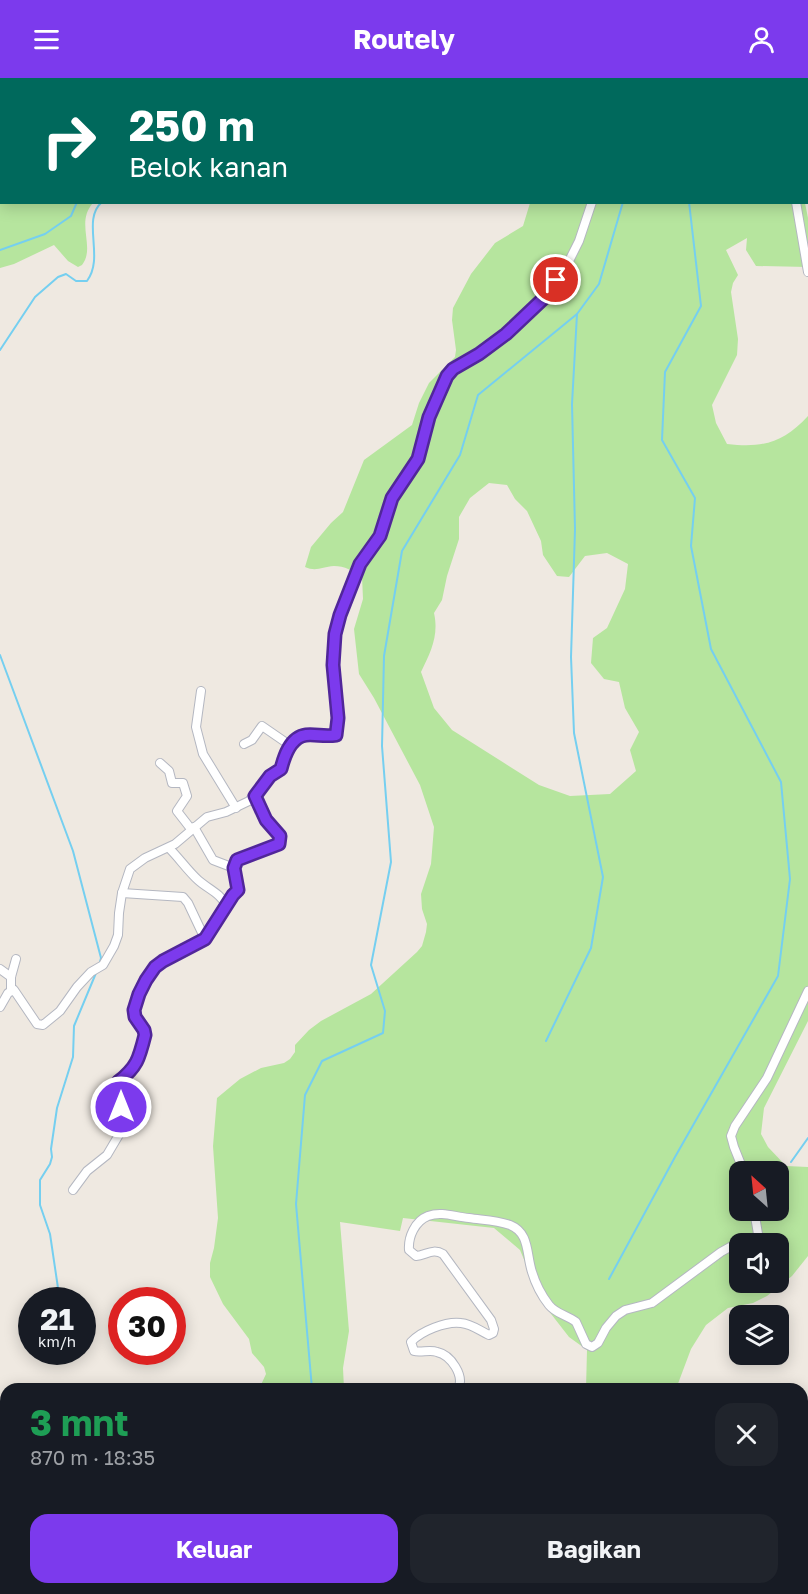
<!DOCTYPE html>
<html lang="id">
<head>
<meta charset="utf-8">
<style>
	:root { --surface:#171b24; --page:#20242c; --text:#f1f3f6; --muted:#9ea1a6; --accent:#7c3aed }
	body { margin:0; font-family:"Golos Text",sans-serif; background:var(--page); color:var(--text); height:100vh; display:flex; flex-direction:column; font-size:22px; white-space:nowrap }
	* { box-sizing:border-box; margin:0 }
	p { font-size:20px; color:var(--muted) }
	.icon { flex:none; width:33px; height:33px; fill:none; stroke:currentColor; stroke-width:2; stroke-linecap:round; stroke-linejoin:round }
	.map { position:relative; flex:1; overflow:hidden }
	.drawer { position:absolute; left:0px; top:1305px; width:808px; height:212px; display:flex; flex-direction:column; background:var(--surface); border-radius:18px 18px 0 0; box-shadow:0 3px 15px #0003 }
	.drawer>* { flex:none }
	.banner { position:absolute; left:0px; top:0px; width:808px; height:126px; box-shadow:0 3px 15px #0003; background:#00695c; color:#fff; overflow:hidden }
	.needle { width:39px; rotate:333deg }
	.controls { position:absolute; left:729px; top:1083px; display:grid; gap:12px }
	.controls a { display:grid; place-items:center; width:60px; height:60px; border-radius:12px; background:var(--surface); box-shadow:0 3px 15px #0003; font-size:30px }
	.speed { position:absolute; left:18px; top:1209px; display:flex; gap:12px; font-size:30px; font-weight:700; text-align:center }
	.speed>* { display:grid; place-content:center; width:78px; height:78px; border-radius:50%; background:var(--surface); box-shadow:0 3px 15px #0003; line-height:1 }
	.speed small { font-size:15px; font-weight:400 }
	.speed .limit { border:9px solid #d22; background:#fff; color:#111 }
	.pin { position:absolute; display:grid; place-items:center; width:51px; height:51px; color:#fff; margin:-26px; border:3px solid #fff; border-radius:50%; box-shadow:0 2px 6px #0007 }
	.me { position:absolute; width:66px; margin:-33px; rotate:0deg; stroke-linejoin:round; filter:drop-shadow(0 0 4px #0008) }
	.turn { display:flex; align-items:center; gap:21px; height:126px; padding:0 30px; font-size:27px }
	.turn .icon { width:78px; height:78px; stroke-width:2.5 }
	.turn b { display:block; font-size:42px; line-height:51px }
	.round { display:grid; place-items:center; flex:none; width:63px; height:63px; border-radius:18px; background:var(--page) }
	.head { display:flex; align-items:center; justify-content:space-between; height:102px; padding:0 30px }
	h1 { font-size:36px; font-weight:700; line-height:45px; color:#1e9e55 }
	.button { display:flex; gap:12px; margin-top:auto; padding:12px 30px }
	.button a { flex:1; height:69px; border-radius:18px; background:var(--accent); color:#fff; font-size:24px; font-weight:700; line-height:69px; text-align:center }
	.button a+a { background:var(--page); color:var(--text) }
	header { display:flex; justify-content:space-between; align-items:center; height:78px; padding:0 30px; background:var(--accent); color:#fff; font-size:27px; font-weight:700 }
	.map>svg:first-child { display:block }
</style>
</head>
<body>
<header><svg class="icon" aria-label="menu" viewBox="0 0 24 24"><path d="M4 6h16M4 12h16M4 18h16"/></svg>Routely<svg class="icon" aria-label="person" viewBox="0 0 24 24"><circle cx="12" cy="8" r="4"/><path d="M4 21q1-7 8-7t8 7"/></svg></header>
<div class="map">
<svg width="808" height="1516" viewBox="0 0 808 1516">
	<rect width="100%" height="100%" fill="#efe9e1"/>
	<!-- green -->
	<g fill="#b6e59e" fill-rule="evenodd">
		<path d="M0 0H175L2 2V124L93 125C75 145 96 169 82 187L78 189 68 183 54 167 14 186 0 190Z"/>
		<polygon points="676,0 808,0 808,53 807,2"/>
		<path d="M530 125H805L808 140V189L756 188 746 172 747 160 726 172 738 197 733 205 731 214 738 261 737 277 712 327 716 345 727 366C763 370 783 365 808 338V943L764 1030 761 1056 768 1069 786 1088 808 1089V1178L792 1198 767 1218 753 1225 728 1230 706 1247 691 1271 676 1311H586L587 1272 569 1259 548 1232 536 1210 520 1172 494 1150 403 1140 400 1153 340 1144 349 1253 343 1290 344 1311H259L266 1296 264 1289 252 1275 249 1261 223 1226 210 1199V1185L214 1170 218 1140 213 1068 217 1020 240 1001 261 990 284 985 290 981 295 974V967L309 952 321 943 371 916 417 874 422 868 426 854 427 846 422 831 421 816 431 786 434 749 420 707 374 620 359 596 354 551 363 521 362 498C354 493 344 488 334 488 322 489 316 494 305 489L311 469 331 445 343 434 364 382 412 347 419 325 429 305 455 279 456 272 452 242 453 230 471 196 495 165 523 148ZM489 405 507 407 515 421 527 433 541 463 543 477 557 498 569 499 585 478 607 475 628 486 625 511 607 550 593 560 591 585 604 601 619 604 625 630 639 654 630 672 636 693 610 716 570 718 539 707 452 652 434 630 421 594C431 574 439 557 434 535L442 522 447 498 459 461V439L470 420ZM740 1094H778V1132H740ZM740 1166H778V1204H740Z"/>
		<polygon points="808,1327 808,1466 803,1472 802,1337"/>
		<polygon points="195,1511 195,1510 308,1511 305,1516 195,1516"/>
		<polygon points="535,1511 535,1510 561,1511 559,1516 530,1516"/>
		<polygon points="669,1511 669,1510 706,1511 703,1516 665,1516"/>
	</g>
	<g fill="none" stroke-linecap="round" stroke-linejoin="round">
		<!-- stream -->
		<g stroke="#75cff0" stroke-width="2">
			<polyline points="684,0 685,2"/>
			<polyline points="103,2 103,0"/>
			<polyline points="195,2 197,0"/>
			<polyline points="0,172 45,156 71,138 77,124"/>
			<path d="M0 272 35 219 58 199 66 196 76 203H87C105 179 81 142 102 124"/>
			<polyline points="0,577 73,773 101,880 100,884"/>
			<polyline points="546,963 591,870 603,799 574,655 571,579 575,451 572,326 577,236"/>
			<polyline points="791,1084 808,1060"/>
			<polyline points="609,1201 675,1079 778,898 790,801 781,704 711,571 691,468 695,420 662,362 665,294 701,228 689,124"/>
			<polyline points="58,1210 50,1156 40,1127 40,1102 50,1086 52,1079 51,1071 57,1030 73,979 74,948 96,895"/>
			<polyline points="312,1311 296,1126 305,1017 322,983 383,955 385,933 371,887 391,784 382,668 384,578 402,473 460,377 478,317 577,236 599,206 623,124"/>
			<polyline points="802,1364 808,1357"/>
			<polyline points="268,1516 269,1510"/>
			<polyline points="680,1516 684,1510"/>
		</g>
		<defs>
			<g id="minor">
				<polyline points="669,0 670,2"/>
				<polyline points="759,0 759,2"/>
				<polyline points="807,42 808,38"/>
				<polyline points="807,63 808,64"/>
				<polyline points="796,124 808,194"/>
				<polyline points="201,613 196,649 203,676 236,730"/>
				<polyline points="244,666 252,662 262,648 291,668"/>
				<polyline points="160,685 169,693 172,705 183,705 187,718 177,733 191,751"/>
				<polyline points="194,749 213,782 234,790"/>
				<path d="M169 770C179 780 188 793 198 802 208 811 220 815 227 828"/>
				<polyline points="122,815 183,819 188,825 205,861"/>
				<polyline points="0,891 11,899"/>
				<polyline points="11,912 11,899 16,881"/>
				<path d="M0 929 8 915 14 912 37 946 43 947 60 933 77 909 91 894 103 887 114 868 118 857 119 835 122 815 130 791 145 780 175 766 207 739 226 734 249 723 270 698 281 691C284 679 290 659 306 657 316 656 325 659 336 657L338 640 333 587 335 556 340 537 359 486 380 458 392 420 418 380 429 339 447 298 453 291 479 276 506 257 544 220 568 185 579 163 592 124"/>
				<polyline points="744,1094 734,1069 731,1058 735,1048 767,1000 808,913"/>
				<polyline points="73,1112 87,1093 107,1077 120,1055 124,1041 118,1017 118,1004 132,992 139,982 145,957 144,952 135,939 134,931 139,916 146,902 163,883 205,861 238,812 234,790 237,782 276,768 281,763 277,753 266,742 255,718"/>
				<polyline points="752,1166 758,1156 754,1132"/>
				<path d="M458 1311C465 1298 451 1277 437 1274 430 1271 421 1275 414 1273L411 1264C421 1253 446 1243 461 1245 472 1246 480 1253 489 1257L493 1255 494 1251 491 1242 443 1176C433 1170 426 1177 416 1178L409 1172C408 1159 415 1143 428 1138 442 1133 455 1139 469 1140 482 1142 496 1142 510 1147 530 1155 526 1176 532 1194 535 1204 542 1218 549 1227 556 1236 567 1237 576 1244L586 1266 592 1269 598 1265 606 1250 616 1238 625 1232 652 1225 721 1174 730 1169 740 1168"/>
				<polyline points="422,1510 426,1516"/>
			</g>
		</defs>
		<!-- minor casing -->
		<use href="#minor" stroke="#b4b7c1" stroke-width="10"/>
		<!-- minor -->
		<use href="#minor" stroke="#fff" stroke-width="8"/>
	</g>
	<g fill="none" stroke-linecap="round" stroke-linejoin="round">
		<defs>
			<path id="route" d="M121 1029 118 1004C137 989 139 981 145 957L144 952 135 939 134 932 139 916 146 902 155 889 163 883 205 861 233 817 238 812 234 790 237 782 279 766 280 758 266 742 255 718 270 698 281 691C284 679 290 659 306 657 316 656 325 659 336 657L338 640 333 587 335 556 340 537 360 486 380 458 392 420 418 381 429 339 447 298 453 291 479 276 506 256 544 220 556 202"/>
		</defs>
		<!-- route casing -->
		<use href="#route" stroke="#51269a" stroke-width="15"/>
		<!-- route -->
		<use href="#route" stroke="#7c3aed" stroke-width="10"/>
	</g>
</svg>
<div class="controls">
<a><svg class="needle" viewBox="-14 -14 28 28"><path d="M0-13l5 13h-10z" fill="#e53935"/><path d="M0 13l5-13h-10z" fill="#9ea1a6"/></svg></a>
<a><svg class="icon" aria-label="sound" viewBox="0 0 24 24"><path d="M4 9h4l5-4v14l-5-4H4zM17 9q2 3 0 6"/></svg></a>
<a><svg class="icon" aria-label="layers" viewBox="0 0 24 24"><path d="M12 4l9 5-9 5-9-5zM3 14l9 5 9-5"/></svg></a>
</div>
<div class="speed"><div>21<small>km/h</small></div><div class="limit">30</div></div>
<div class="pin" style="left:556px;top:202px;background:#d93025"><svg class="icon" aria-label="arrive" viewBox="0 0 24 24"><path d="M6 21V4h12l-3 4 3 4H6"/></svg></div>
<svg class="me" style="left:121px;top:1029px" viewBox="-20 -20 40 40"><circle r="17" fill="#7c3aed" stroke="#fff" stroke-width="3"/><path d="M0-11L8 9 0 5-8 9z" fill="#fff"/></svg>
<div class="banner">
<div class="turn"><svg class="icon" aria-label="right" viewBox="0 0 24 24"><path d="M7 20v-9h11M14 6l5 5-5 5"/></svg><div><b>250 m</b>Belok kanan</div></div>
</div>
<section class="drawer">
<div class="head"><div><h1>3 mnt</h1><p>870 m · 18:35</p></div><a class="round"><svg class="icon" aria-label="close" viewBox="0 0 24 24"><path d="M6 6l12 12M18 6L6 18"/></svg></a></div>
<div class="button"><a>Keluar</a><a>Bagikan</a></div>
</section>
</div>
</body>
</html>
